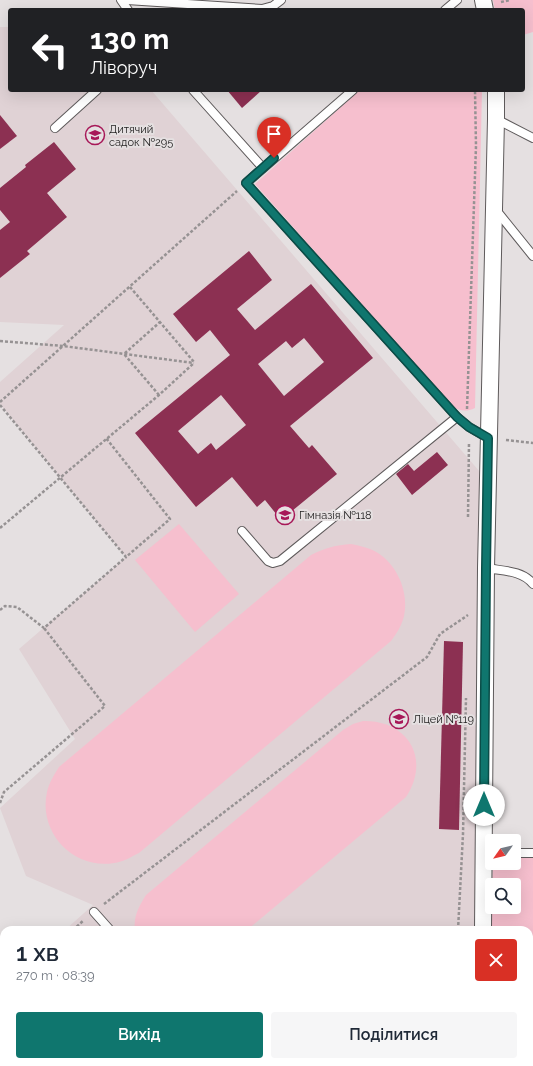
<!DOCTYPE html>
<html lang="uk">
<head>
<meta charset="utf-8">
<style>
	:root { --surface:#fff; --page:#f6f6f7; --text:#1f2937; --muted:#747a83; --accent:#0f766e }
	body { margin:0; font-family:Raleway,sans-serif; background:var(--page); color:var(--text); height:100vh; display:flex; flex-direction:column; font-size:15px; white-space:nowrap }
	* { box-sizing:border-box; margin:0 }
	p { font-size:13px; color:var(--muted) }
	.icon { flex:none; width:22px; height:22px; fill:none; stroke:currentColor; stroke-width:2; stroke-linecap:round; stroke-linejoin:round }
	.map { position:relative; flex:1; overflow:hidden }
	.details { position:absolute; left:0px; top:926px; width:533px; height:140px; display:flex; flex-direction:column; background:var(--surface); border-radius:12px 12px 0 0; box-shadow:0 4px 16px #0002 }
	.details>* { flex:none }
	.guide { position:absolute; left:8px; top:8px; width:517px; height:84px; border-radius:4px; box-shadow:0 4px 16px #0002; background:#202124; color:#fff; overflow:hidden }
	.needle { width:26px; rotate:236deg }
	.buttons { position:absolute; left:485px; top:834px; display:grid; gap:8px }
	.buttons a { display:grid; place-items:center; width:36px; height:36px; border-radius:4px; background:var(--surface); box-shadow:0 4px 16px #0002; font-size:20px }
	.pin { position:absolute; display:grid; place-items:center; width:34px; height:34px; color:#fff; margin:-41px -17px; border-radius:50% 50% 50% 0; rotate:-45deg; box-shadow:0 0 4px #0007 }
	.pin .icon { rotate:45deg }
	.me { position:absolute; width:44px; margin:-22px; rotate:0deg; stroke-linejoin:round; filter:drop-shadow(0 0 3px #0008) }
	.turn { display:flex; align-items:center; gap:14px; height:84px; padding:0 16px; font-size:18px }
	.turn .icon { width:52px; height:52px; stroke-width:2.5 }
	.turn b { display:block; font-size:28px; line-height:34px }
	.round { display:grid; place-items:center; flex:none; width:42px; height:42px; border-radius:4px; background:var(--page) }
	.summary { display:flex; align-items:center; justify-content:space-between; height:68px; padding:0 16px }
	h1 { font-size:24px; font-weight:600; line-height:30px }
	.cta { display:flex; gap:8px; margin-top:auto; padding:8px 16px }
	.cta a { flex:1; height:46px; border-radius:4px; background:var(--accent); color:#fff; font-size:16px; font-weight:600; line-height:46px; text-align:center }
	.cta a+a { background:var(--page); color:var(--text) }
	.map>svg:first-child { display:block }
</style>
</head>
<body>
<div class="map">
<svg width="533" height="1066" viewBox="0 0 533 1066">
	<rect width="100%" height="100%" fill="#e5e0e1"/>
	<!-- built -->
	<g fill="#e0d2d5">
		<polygon points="0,27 10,27 10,90 151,90 480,472 476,895 474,930 65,930 93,905 26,876 0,808 75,739 19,649 126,557 0,404 0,382 64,325 0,322"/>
		<polygon points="4,984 4,1062 450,1062 448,1066 0,1066 0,987"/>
	</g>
	<!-- green -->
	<g fill="#f6bfce" fill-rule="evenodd">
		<polygon points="493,0 533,0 533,32 523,35 523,10 495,10"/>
		<path d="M360 90H482L475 408C466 412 461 411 452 407L255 184Z"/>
		<polygon points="179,524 239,594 195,632 135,560"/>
		<path d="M351 544C361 546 370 548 378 553 398 566 409 593 404 616 402 625 397 633 391 641L139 853C131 857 123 862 114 863 73 870 38 832 47 792 49 783 54 775 59 767L311 555C325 548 336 545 351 544Z"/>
		<path d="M363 721C408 720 431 759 406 797L247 930H135C133 917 139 906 146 895L343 730 353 724Z"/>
		<path d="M514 858H533V1066H467L469 1062H529V930H490L493 863H514ZM492 885H514V907H492Z"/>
	</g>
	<!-- building -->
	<g fill="#8c3052" fill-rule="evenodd">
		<polygon points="227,90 262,90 242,108"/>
		<polygon points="0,115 17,136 0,149"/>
		<polygon points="54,142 76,169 47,193 67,217 27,251 30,254 0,278 0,230 10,222 0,210 0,188 26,167 25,165"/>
		<path d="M249 251 272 280 237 309 255 330 311 284 373 358 290 426 309 448 312 445 337 474 281 520 265 500 257 507 232 477 196 507 135 433 230 355 210 330 196 342 173 314ZM304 338 324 362 284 396 258 364 286 341 292 348ZM221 395 246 425 216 450 211 443 198 454 178 431Z"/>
		<polygon points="437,452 448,465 412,495 396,474 408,464 414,471"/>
		<polygon points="444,641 463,642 459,830 439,829"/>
	</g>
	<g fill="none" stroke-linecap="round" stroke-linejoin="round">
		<defs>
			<g id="lane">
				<polyline points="121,0 128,10"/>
				<polyline points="127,0 262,9 273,6 281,0"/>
				<polyline points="445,10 457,0"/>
				<polyline points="193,90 263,168"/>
				<polyline points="353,90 246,183 457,417 469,427 488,438"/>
				<polyline points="496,119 533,138"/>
				<polyline points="55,128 97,90"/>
				<polyline points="496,210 533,256"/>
				<polyline points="242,531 268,561 273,563 280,561 457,417"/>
				<path d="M486 568C502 571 522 570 533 584"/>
				<polyline points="514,853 533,853"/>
				<polyline points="94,912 110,930"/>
				<polyline points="220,1062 224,1066"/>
			</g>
			<g id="street">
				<polyline points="483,0 485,10"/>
				<polyline points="483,930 486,568 496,119 496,90"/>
				<polyline points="458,1066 460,1062"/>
			</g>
		</defs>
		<!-- lane casing -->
		<use href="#lane" stroke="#5e5a5b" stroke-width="10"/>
		<!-- street casing -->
		<use href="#street" stroke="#5e5a5b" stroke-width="18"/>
		<!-- path -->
		<g stroke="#969293" stroke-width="2.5" stroke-dasharray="3 2" stroke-linecap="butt">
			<polyline points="501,2 510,0"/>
			<polyline points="130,287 194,362"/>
			<polyline points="0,341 63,346 194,363"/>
			<polyline points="159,395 124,354 160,322"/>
			<polyline points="0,402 237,191"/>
			<polyline points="0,405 126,557 170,519 106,438"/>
			<polyline points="467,409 476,146 475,90"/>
			<polyline points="506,440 533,443"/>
			<polyline points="468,517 469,442"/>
			<polyline points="0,528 159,395 194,363"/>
			<polyline points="0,610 5,606 17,607 44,628 126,557"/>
			<polyline points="0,803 4,792 105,706 44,628"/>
			<polyline points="104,904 427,657 440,634 468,615"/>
			<polyline points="73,930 84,920"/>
			<polyline points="458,930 463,834 466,698"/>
			<polyline points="0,995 4,991"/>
			<polyline points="0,1048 4,1053"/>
			<polyline points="12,1062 16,1066"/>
			<polyline points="432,1066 433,1062"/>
		</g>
		<!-- lane -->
		<use href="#lane" stroke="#fff" stroke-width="8"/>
		<!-- street -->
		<use href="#street" stroke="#fff" stroke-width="16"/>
	</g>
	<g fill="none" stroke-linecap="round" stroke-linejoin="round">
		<defs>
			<polyline id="route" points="274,158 246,183 457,417 469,427 488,438 486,568 484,805"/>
		</defs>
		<!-- route casing -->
		<use href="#route" stroke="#0a4d48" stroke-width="10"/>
		<!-- route -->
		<use href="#route" stroke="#0f766e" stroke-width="7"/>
	</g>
	<!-- icons -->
	<defs>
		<symbol id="school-ring" viewBox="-11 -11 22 22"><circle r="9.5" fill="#e5e0e1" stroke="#a71858" stroke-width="1.5"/><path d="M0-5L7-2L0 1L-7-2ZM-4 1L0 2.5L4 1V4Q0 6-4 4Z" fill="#a71858"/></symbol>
	</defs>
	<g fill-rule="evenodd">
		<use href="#school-ring" x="84" y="124" width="22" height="22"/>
		<use href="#school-ring" x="274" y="504" width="22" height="22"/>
		<use href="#school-ring" x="388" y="708" width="22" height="22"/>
	</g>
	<g text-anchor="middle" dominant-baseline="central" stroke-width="4" stroke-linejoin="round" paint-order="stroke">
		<!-- poi labels -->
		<g font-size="11" fill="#1e1d1d" stroke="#e5e0e1" text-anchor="start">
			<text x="109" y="129">Дитячий<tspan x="109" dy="13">садок №295</tspan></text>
			<text x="299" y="515">Гімназія №118</text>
			<text x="413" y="719">Ліцей №119</text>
		</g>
	</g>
</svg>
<div class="buttons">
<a><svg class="needle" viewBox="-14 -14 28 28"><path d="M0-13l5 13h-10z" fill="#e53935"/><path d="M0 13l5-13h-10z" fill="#747a83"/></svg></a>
<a><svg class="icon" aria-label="search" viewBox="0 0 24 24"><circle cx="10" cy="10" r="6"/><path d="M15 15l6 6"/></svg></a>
</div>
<div class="pin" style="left:274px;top:158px;background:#d93025"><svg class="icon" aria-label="arrive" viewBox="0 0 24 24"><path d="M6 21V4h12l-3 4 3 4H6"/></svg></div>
<svg class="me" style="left:484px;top:805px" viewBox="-20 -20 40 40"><circle r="19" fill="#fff"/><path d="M0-13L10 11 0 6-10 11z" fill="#0f766e"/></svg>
<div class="guide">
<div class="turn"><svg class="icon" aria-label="left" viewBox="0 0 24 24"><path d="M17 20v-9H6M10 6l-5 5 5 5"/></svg><div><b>130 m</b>Ліворуч</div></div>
</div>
<section class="details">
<div class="summary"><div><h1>1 хв</h1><p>270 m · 08:39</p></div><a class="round" style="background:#d93025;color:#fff"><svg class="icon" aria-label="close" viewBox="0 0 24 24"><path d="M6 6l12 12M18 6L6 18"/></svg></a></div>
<div class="cta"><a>Вихід</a><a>Поділитися</a></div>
</section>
</div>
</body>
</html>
